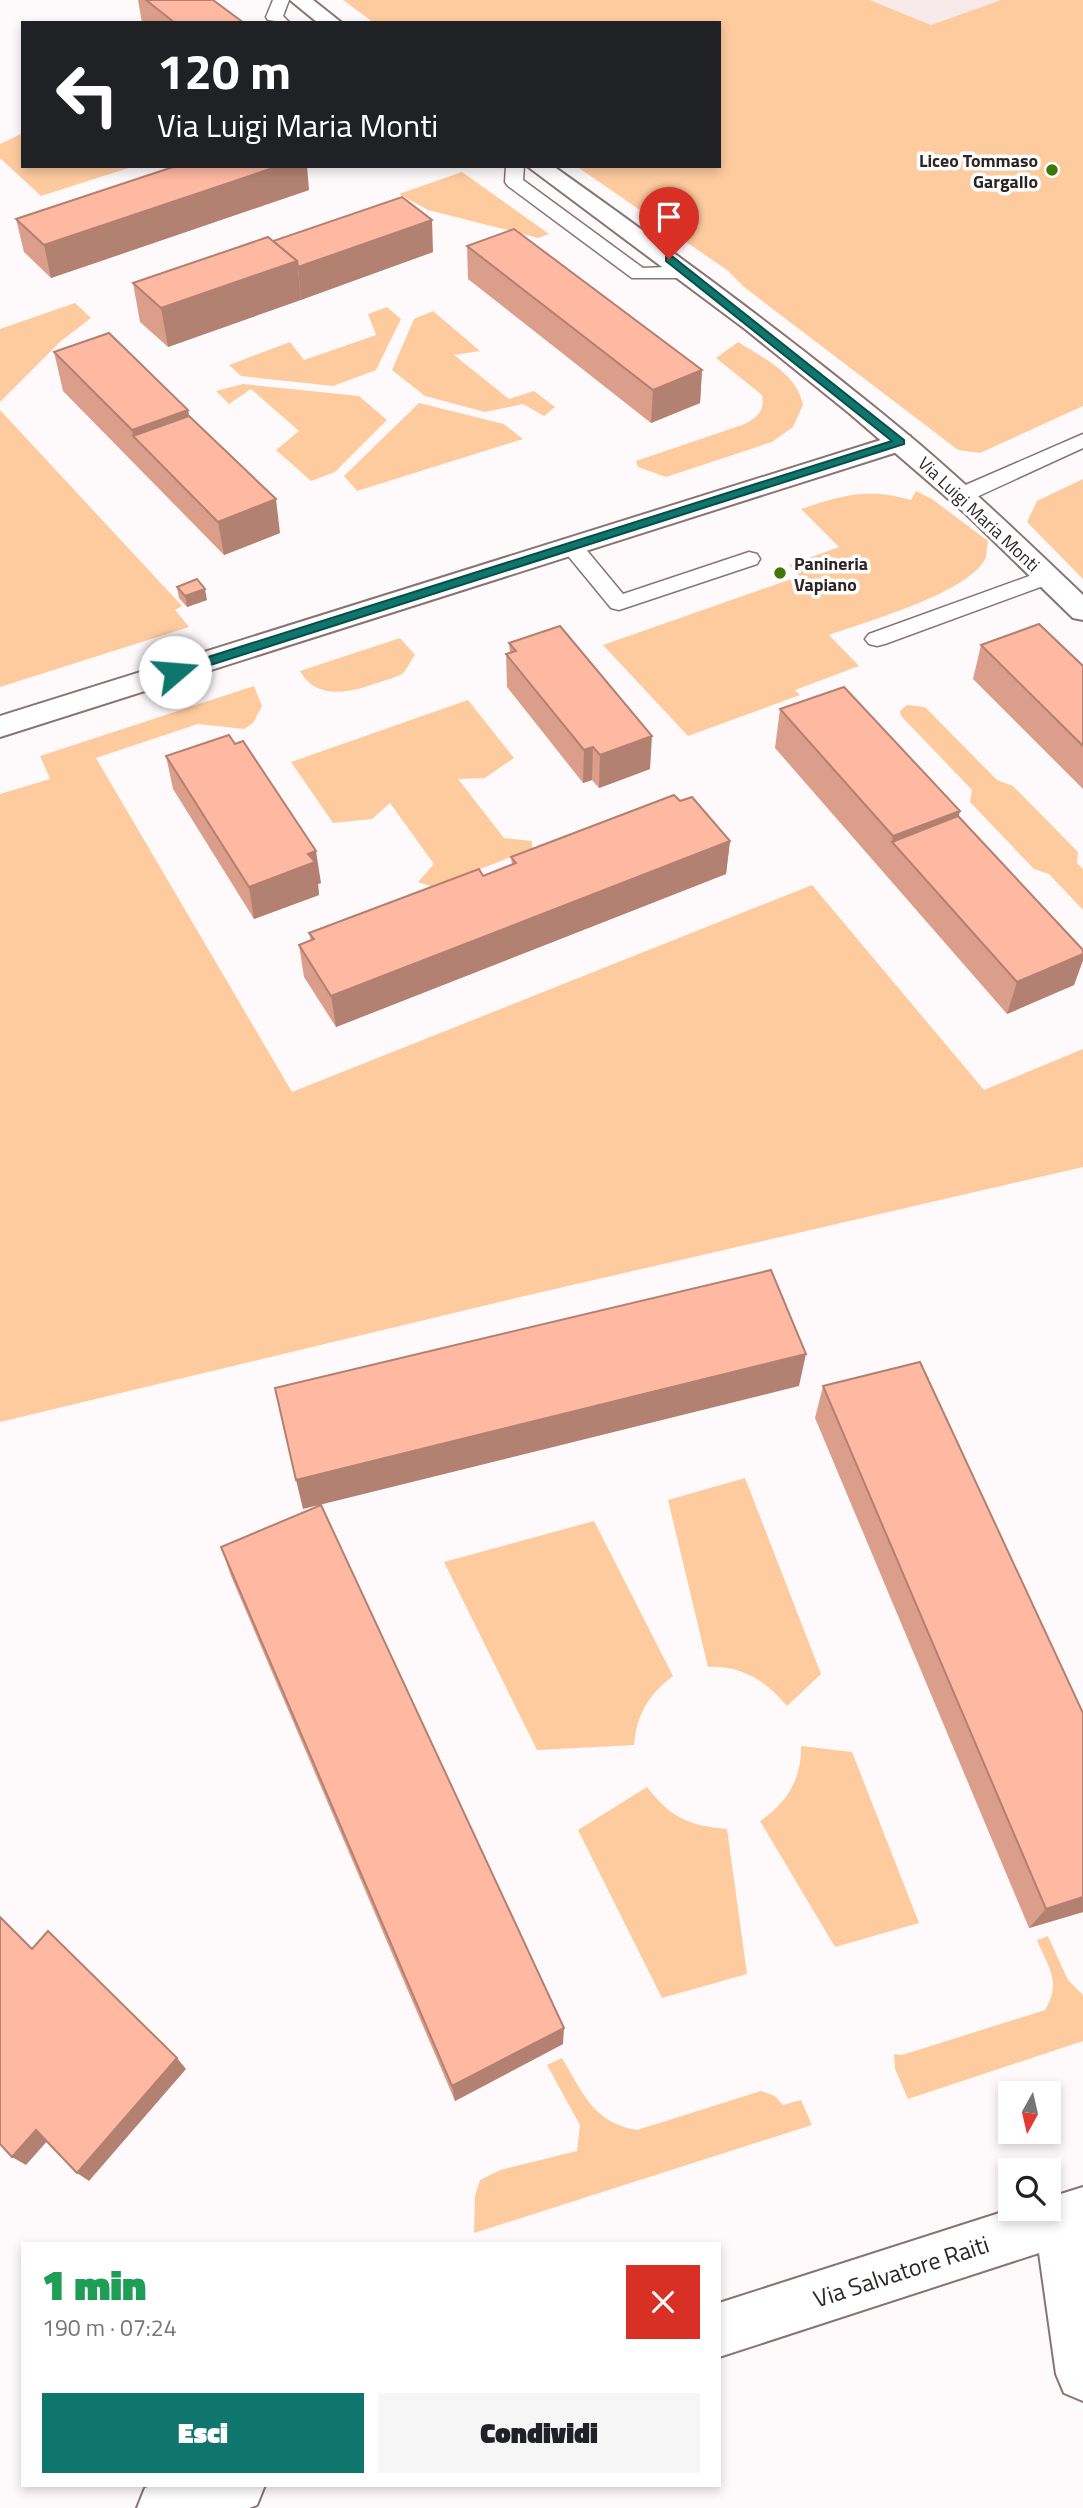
<!DOCTYPE html>
<html lang="it">
<head>
<meta charset="utf-8">
<style>
	:root { --surface:#fff; --page:#f6f6f6; --text:#202124; --muted:#757577; --accent:#0f766e }
	body { margin:0; font-family:"Titillium Web",sans-serif; background:var(--page); color:var(--text); height:100vh; display:flex; flex-direction:column; font-size:26px; white-space:nowrap }
	* { box-sizing:border-box; margin:0 }
	p { font-size:23px; color:var(--muted) }
	.icon { flex:none; width:38px; height:38px; fill:none; stroke:currentColor; stroke-width:2; stroke-linecap:round; stroke-linejoin:round }
	.map { position:relative; flex:1; overflow:hidden }
	.drawer { position:absolute; left:21px; top:2242px; width:700px; height:245px; display:flex; flex-direction:column; background:var(--surface); border-radius:0px; box-shadow:0 4px 10px #0003 }
	.drawer>* { flex:none }
	.top-card { position:absolute; left:21px; top:21px; width:700px; height:147px; border-radius:0px; box-shadow:0 4px 10px #0003; background:#202124; color:#fff; overflow:hidden }
	.needle { width:46px; rotate:188deg }
	.fabs { position:absolute; left:998px; top:2081px; display:grid; gap:14px }
	.fabs a { display:grid; place-items:center; width:63px; height:63px; border-radius:0px; background:var(--surface); box-shadow:0 4px 10px #0003; font-size:35px }
	.pin { position:absolute; display:grid; place-items:center; width:60px; height:60px; color:#fff; margin:-72px -30px; border-radius:50% 50% 50% 0; rotate:-45deg; box-shadow:0 0 7px #0007 }
	.pin .icon { rotate:45deg }
	.me { position:absolute; width:77px; margin:-38px; rotate:72deg; stroke-linejoin:round; filter:drop-shadow(0 0 5px #0008) }
	.turn { display:flex; align-items:center; gap:24px; height:147px; padding:0 21px; font-size:32px }
	.turn .icon { width:91px; height:91px; stroke-width:2.5 }
	.turn b { display:block; font-size:49px; line-height:60px }
	.round { display:grid; place-items:center; flex:none; width:74px; height:74px; border-radius:0px; background:var(--page) }
	.head { display:flex; align-items:center; justify-content:space-between; height:119px; padding:0 21px }
	h1 { font-size:42px; font-weight:800; line-height:52px; color:#1e9e55 }
	.button { display:flex; gap:14px; margin-top:auto; padding:14px 21px }
	.button a { flex:1; height:80px; border-radius:0px; background:var(--accent); color:#fff; font-size:28px; font-weight:800; line-height:80px; text-align:center }
	.button a+a { background:var(--page); color:var(--text) }
	.map>svg:first-child { display:block }
</style>
</head>
<body>
<div class="map">
<svg width="1083" height="2508" viewBox="0 0 1083 2508">
	<rect width="100%" height="100%" fill="#fef9fa"/>
	<!-- built -->
	<polygon fill="#f8eaeb" points="870,0 1083,0 931,25"/>
	<!-- green -->
	<g fill="#fecb9f">
		<polygon points="343,0 870,0 931,25 1001,0 1083,0 1083,406 980,453 958,450 744,287 727,270 576,166 719,166 719,23 374,23"/>
		<polygon points="23,133 23,166 135,166 41,196 0,158 0,144"/>
		<polygon points="462,172 549,234 538,238 428,210 399,194"/>
		<polygon points="75,303 91,318 61,341 0,402 0,329"/>
		<polygon points="387,307 401,319 376,370 333,386 241,376 229,365 290,342 304,360 376,335 368,314"/>
		<polygon points="433,311 480,351 454,355 509,399 534,391 555,407 544,416 523,404 485,412 425,396 392,370 414,319"/>
		<path d="M738 342C763 358 797 373 803 405L793 427 772 442 666 477 638 467 636 461 745 424C758 417 765 410 762 395L716 358Z"/>
		<polygon points="243,384 359,396 387,420 335,472 311,481 276,450 299,431 251,389 229,404 216,391"/>
		<polygon points="419,403 504,424 523,439 357,491 344,476"/>
		<polygon points="0,410 182,606 175,610 189,627 0,687"/>
		<polygon points="1083,479 1083,579 1027,522 1037,501"/>
		<path d="M916 491 932 499 988 541C987 545 987 553 986 557 972 592 865 622 829 635L859 666 795 690 800 695 688 736 603 645 800 576 789 565 839 547 801 509C843 495 867 488 911 500Z"/>
		<path d="M400 638 415 655C411 660 408 668 403 673 398 677 389 679 383 681 355 691 318 703 300 671Z"/>
		<polygon points="254,686 262,706 253,723 244,729 198,724 96,758 292,1092 812,885 984,1090 1083,1049 1083,1167 516,1298 0,1422 0,794 50,779 40,756"/>
		<polygon points="468,700 514,758 485,778 458,779 504,838 532,841 532,849 433,887 418,882 434,864 390,803 372,819 333,823 291,762"/>
		<polygon points="907,705 925,707 997,780 1013,786 1078,852 1077,863 1083,869 1083,910 1049,874 1034,869 970,802 972,790 901,716 900,711"/>
		<path d="M745 1478 821 1674 787 1706C767 1681 740 1665 708 1667L668 1500Z"/>
		<path d="M594 1521 673 1676C648 1695 637 1714 634 1745L537 1750 444 1562Z"/>
		<path d="M801 1746 852 1752 919 1923 835 1947 760 1821C787 1803 802 1778 801 1746Z"/>
		<path d="M647 1787C670 1817 689 1826 727 1829L747 1974 662 1998 578 1830Z"/>
		<path d="M1048 1936 1068 1980 1083 1995V2041L908 2099 895 2069 894 2054 902 2055 1045 2010C1062 1982 1048 1967 1037 1940Z"/>
		<path d="M562 2058C583 2093 593 2123 637 2130L761 2091 775 2096 783 2105 801 2100 812 2125 474 2233 475 2196 480 2180 500 2170 577 2151 580 2125 547 2065Z"/>
	</g>
	<g fill="none" stroke-linecap="round" stroke-linejoin="round">
		<defs>
			<g id="service">
				<polygon points="273,0 289,0 283,16 290,23 268,20 266,17"/>
				<polygon points="506,166 524,166 523,180 643,268 688,266 697,272 688,278 632,278 508,186 505,182"/>
				<polygon points="1083,434 1083,448 970,500 954,500 951,495 954,490"/>
				<polygon points="571,539 579,541 623,594 749,552 757,554 760,559 757,564 619,610 611,608 560,546 563,541"/>
				<polygon points="1046,570 1054,572 1057,577 1054,582 885,644 877,646 869,644 865,639 869,634"/>
			</g>
			<g id="minor">
				<polygon points="900,434 910,436 913,442 910,448 0,737 0,716"/>
				<polygon points="1083,2187 1083,2401 1064,2393 1056,2374 1039,2253 719,2357 719,2303 1015,2208 1048,2208 1048,2198"/>
				<polygon points="153,2485 265,2485 257,2505 249,2508 137,2508 145,2488"/>
			</g>
			<g id="tertiary">
				<polygon points="290,0 313,0 342,23 318,23"/>
				<path d="M527 166H553C678 255 801 345 918 443 975 492 1029 543 1083 595V620L1073 618 966 514 849 413 745 329Z"/>
			</g>
		</defs>
		<!-- service casing -->
		<use href="#service" stroke="#897374" stroke-width="3"/>
		<!-- minor casing -->
		<use href="#minor" stroke="#897374" stroke-width="4"/>
		<!-- tertiary casing -->
		<use href="#tertiary" stroke="#897374" stroke-width="4"/>
		<!-- service -->
		<use href="#service" fill="#fff" fill-rule="evenodd"/>
		<!-- minor -->
		<use href="#minor" fill="#fff" fill-rule="evenodd"/>
		<!-- tertiary -->
		<use href="#tertiary" fill="#fff" fill-rule="evenodd"/>
	</g>
	<!-- wall -->
	<g fill="#db9e8b">
		<polygon points="138,0 213,0 244,23 142,23"/>
		<polygon points="309,190 51,278 24,252 16,219"/>
		<polygon points="273,241 433,252 168,347 140,322 133,283"/>
		<polygon points="467,246 702,370 700,403 651,423 468,279"/>
		<polygon points="54,352 188,410 189,416 280,533 224,555 63,391"/>
		<polygon points="177,587 207,600 187,607 179,598"/>
		<polygon points="509,643 650,769 599,788 592,780 583,783 507,687 506,654 510,653"/>
		<polygon points="981,645 1083,666 1083,789 973,679"/>
		<polygon points="780,709 960,811 958,816 1083,950 1083,960 1074,985 1007,1014 775,748"/>
		<polygon points="166,756 321,883 318,884 319,895 254,919 173,789"/>
		<polygon points="680,801 730,841 726,874 336,1027 304,977 299,945 311,941 309,933 483,876 512,865 511,857"/>
		<polygon points="823,1386 1083,1912 1029,1928 815,1418"/>
		<polygon points="221,1547 563,2044 455,2101 231,1576"/>
	</g>
	<!-- shaded-wall -->
	<g fill="#b28171">
		<polygon points="279,166 307,166 309,190 51,278 44,245"/>
		<polygon points="432,220 433,252 301,300 298,267"/>
		<polygon points="297,261 301,300 168,347 161,308"/>
		<polygon points="702,370 700,403 651,423 653,390"/>
		<polygon points="188,410 195,449 133,436 132,430"/>
		<polygon points="276,499 280,533 224,555 218,522"/>
		<polygon points="205,589 207,600 187,607 185,596"/>
		<polygon points="652,736 650,769 599,788 600,755"/>
		<polygon points="593,747 592,780 583,783 584,750"/>
		<polygon points="960,811 950,849 892,842 893,836"/>
		<polygon points="730,841 726,874 336,1027 331,996"/>
		<polygon points="316,851 321,883 318,884 319,895 254,919 249,887 308,854"/>
		<polygon points="1083,954 1083,960 1074,985 1007,1014 1017,982"/>
		<polygon points="806,1354 799,1386 303,1509 296,1480"/>
		<polygon points="1083,1897 1083,1912 1029,1928 1046,1909"/>
		<polygon points="564,2028 563,2044 455,2101 452,2086"/>
		<polygon points="177,2058 186,2069 89,2181 77,2173"/>
		<polygon points="36,2130 49,2139 26,2165 12,2157"/>
	</g>
	<!-- building -->
	<g fill="#ffb8a2" stroke="#b28171" stroke-width="2">
		<polygon points="146,0 213,0 244,23 175,23"/>
		<polygon points="176,166 279,166 44,245 16,219"/>
		<polygon points="402,197 432,220 298,267 297,261 273,241"/>
		<polygon points="514,229 702,370 653,390 467,246"/>
		<polygon points="268,237 297,261 161,308 133,283"/>
		<polygon points="109,333 188,410 132,430 54,352"/>
		<polygon points="189,416 276,499 218,522 133,436"/>
		<polygon points="197,579 205,589 185,596 177,587"/>
		<polygon points="1039,624 1083,666 1083,746 981,645"/>
		<polygon points="560,626 652,736 600,755 593,747 584,750 506,654 516,651 509,643"/>
		<polygon points="844,687 960,811 893,836 780,709"/>
		<polygon points="229,735 235,744 243,741 316,851 308,854 315,862 249,887 166,756"/>
		<polygon points="674,795 680,801 692,797 730,841 331,996 299,945 314,939 309,933 479,869 483,876 516,863 511,857"/>
		<polygon points="958,816 1083,950 1083,954 1017,982 892,842"/>
		<polygon points="771,1270 806,1354 296,1480 275,1388"/>
		<polygon points="920,1362 1083,1713 1083,1897 1046,1909 823,1386"/>
		<polygon points="321,1505 564,2028 452,2086 221,1547"/>
		<polygon points="0,1917 32,1949 48,1931 177,2058 77,2173 36,2130 12,2157 0,2144"/>
	</g>
	<!-- route -->
	<polygon fill="#0f766e" stroke="#0a4d48" stroke-width="2" points="666,257 673,257 904,440 904,444 179,675 170,675 170,669 892,441 666,261"/>
	<!-- markers -->
	<g fill="#407709" stroke="#fff" stroke-width="2.5">
		<circle cx="1052" cy="170" r="7"/>
		<circle cx="780" cy="573" r="7"/>
	</g>
	<g text-anchor="middle" dominant-baseline="central" stroke-width="7" stroke-linejoin="round" paint-order="stroke">
		<!-- far-poi labels -->
		<g font-size="18" font-weight="bold" fill="#2e2525" stroke="#fff" text-anchor="end">
			<text x="1038" y="160">Liceo Tommaso<tspan x="1038" dy="21">Gargallo</tspan></text>
			<text x="794" y="563" text-anchor="start">Panineria<tspan x="794" dy="21">Vapiano</tspan></text>
		</g>
		<!-- far-street labels -->
		<g font-size="18" fill="#2e2525" stroke="#fff">
			<text transform="translate(979 514) rotate(43)">Via Luigi Maria Monti</text>
		</g>
		<!-- near-street labels -->
		<g font-size="24" fill="#2e2525" stroke="#fff">
			<text transform="translate(901 2271) rotate(-18)">Via Salvatore Raiti</text>
		</g>
	</g>
</svg>
<div class="fabs">
<a><svg class="needle" viewBox="-14 -14 28 28"><path d="M0-13l5 13h-10z" fill="#e53935"/><path d="M0 13l5-13h-10z" fill="#757577"/></svg></a>
<a><svg class="icon" aria-label="search" viewBox="0 0 24 24"><circle cx="10" cy="10" r="6"/><path d="M15 15l6 6"/></svg></a>
</div>
<div class="pin" style="left:669px;top:259px;background:#d93025"><svg class="icon" aria-label="arrive" viewBox="0 0 24 24"><path d="M6 21V4h12l-3 4 3 4H6"/></svg></div>
<svg class="me" style="left:175px;top:672px" viewBox="-20 -20 40 40"><circle r="19" fill="#fff"/><path d="M0-13L10 11 0 6-10 11z" fill="#0f766e"/></svg>
<div class="top-card">
<div class="turn"><svg class="icon" aria-label="left" viewBox="0 0 24 24"><path d="M17 20v-9H6M10 6l-5 5 5 5"/></svg><div><b>120 m</b>Via Luigi Maria Monti</div></div>
</div>
<section class="drawer">
<div class="head"><div><h1>1 min</h1><p>190 m · 07:24</p></div><a class="round" style="background:#d93025;color:#fff"><svg class="icon" aria-label="close" viewBox="0 0 24 24"><path d="M6 6l12 12M18 6L6 18"/></svg></a></div>
<div class="button"><a>Esci</a><a>Condividi</a></div>
</section>
</div>
</body>
</html>
